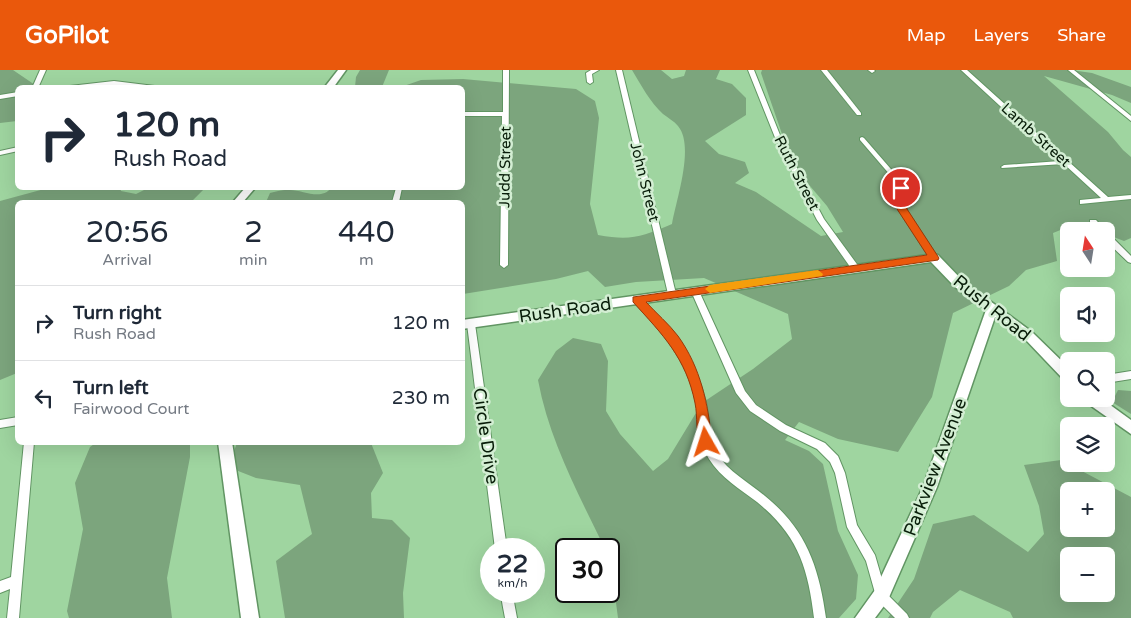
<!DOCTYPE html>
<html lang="en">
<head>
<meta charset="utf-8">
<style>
	:root { --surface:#fff; --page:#f6f6f7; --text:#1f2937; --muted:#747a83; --line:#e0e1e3; --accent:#ea580c }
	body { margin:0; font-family:"Varela Round",sans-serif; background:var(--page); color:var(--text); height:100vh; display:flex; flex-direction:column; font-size:19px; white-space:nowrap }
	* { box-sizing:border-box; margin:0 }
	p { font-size:16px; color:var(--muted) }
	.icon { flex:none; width:28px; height:28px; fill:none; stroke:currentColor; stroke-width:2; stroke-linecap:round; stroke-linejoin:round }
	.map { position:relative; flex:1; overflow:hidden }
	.panel { position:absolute; left:15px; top:130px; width:450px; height:245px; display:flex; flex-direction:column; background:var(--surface); border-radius:8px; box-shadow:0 5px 20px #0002 }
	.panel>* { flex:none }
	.top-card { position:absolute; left:15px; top:15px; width:450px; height:105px; border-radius:8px; box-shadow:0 5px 20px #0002; background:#fff; color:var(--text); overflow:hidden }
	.needle { width:32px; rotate:348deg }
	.tools { position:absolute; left:1060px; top:152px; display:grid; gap:10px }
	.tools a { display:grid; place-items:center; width:55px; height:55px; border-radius:8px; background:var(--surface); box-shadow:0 5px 20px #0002; font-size:25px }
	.speed { position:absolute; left:480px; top:468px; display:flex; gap:10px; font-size:25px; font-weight:700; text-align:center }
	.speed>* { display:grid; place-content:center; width:65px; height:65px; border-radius:50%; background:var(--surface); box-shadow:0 5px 20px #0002; line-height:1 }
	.speed small { font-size:12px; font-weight:400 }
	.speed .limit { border:2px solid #111; border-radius:8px; background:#fff; color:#111 }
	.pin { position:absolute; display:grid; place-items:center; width:42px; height:42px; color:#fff; margin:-21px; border:2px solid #fff; border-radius:50%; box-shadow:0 1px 5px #0007 }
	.me { position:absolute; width:55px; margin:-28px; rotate:354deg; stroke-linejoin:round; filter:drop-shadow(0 0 4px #0008) }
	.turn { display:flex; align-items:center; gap:18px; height:105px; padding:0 15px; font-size:22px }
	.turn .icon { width:65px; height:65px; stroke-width:2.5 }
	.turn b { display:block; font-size:35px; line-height:42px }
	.eta { display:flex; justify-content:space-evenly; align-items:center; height:85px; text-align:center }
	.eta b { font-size:30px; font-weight:600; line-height:35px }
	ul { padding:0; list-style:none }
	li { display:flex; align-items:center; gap:15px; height:75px; padding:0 15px; border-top:1px solid var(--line) }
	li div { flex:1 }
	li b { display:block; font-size:19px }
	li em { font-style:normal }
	header { display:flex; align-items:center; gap:30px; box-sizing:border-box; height:70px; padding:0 25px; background:var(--accent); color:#fff }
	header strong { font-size:24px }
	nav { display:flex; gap:28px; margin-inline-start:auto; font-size:18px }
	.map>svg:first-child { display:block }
</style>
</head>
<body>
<header>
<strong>GoPilot</strong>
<nav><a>Map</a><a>Layers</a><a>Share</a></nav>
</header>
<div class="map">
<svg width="1131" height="548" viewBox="0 0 1131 548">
	<rect width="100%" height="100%" fill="#9fd5a0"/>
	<!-- green -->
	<g fill="#7ca57d" fill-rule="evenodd">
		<polygon points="0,0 13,0 38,17 18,18 17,51 0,53"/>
		<polygon points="360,0 389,0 382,17 355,17 356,7"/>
		<path d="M632 0H661L672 9 684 6 686 0H720L716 9 732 14 746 28V45L705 71 719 84 745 92 749 103 735 113 756 122 821 166 843 162 827 136 793 96 761 3 762 0H1071L1092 3 1131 17V33L1112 25 1044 6 1108 62 1123 80 1131 87V168L1124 171 1106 164V161H1099L1078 153 1053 163 1057 191 1026 200 1009 216 953 243 932 327 898 382 838 369 799 352 785 370 809 381 823 394 838 461 858 505 856 529 839 548H618L609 479H605C579 425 549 370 538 310L556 281 573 268 601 274 608 291 606 341 620 364 653 401 668 389 702 333 753 299 792 269 788 244 704 208 636 212 605 217 588 201 556 209 463 224 462 132H266L270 123C276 122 283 119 290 120 303 120 321 131 331 118H462V18L401 17 421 10 463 9 576 19 595 31 599 48 590 134 598 165C631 171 641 167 672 154 676 130 695 76 678 56 674 51 668 48 663 44 650 32 641 15 632 0Z"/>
		<polygon points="48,118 120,118 121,121 136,124 148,118 205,118 191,132 18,132 17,303 0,310 0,131"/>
		<polygon points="1118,320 1131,321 1131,344 1112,332"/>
		<polygon points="97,372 190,373 190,387 167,508 172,548 69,548 67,541 83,459 75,413 90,377"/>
		<polygon points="237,373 371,373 383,403 371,423 372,448 392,450 410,468 403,523 404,548 285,548 276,491 312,464 300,415 256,408 228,397"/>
		<path d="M1061 390 1131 427V548H1013L1010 542 960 520 933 542 930 548H888L914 509 933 454 974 445 1028 482 1044 464 1039 436 1024 395ZM1069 421H1106V459H1069ZM1069 486H1106V524H1069Z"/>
	</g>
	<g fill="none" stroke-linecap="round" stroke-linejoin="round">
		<defs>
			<g id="street">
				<polygon points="40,0 46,0 38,18 32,18"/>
				<polygon points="503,0 509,0 508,195 504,198 500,195 502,46 462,46 462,42 503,42"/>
				<polygon points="591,0 599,0 592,4 593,12 590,14 587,12 586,3"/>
				<polygon points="616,0 622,0 676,224 672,227 668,224"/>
				<polygon points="748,0 754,0 782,70 824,149 859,197 860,199 859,201 853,201 817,150 776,70"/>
				<polygon points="821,0 827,0 861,43 861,45 857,45"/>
				<polygon points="868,0 874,0 875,1 872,3"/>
				<polygon points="961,0 967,0 1108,127 1131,125 1131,129 1080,134 1080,130 1101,128 1064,94 1002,98 1001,97 1004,95 1060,91"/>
				<polygon points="1068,0 1074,0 1131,46 1131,51"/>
				<polygon points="114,11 171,18 144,18 114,15 81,18 52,18"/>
				<polygon points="248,16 283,16 286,18 245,18"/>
				<polygon points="18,22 18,26 0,29 0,25"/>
				<polygon points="862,67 864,68 903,113 906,139 937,186 938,188 937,190 931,190 898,139 897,113 860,70 860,68"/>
				<polygon points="18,77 18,81 0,85 0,81"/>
				<polygon points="396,118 402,118 399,132 392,132"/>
				<polygon points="1090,150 1096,150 1106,161 1098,161 1090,154"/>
				<polygon points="1106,164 1109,164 1131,186 1131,193 1128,192 1106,171"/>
				<polygon points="695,218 699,221 745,321 756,335 786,355 825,373 838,386 845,403 857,455 875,485 886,523 907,544 909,548 895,548 877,530 866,491 847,457 835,403 830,392 817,379 780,361 750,341 736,323 691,221"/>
				<path d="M637 227 640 228C670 258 696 290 706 332 710 350 707 367 717 384 729 402 748 412 765 426 806 459 819 497 826 548H814C808 498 798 465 757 432 740 419 721 408 709 389 696 367 701 353 696 330 687 290 662 261 634 232L633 230Z"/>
				<polygon points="471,251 475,254 507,479 495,479 467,254"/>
				<polygon points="1131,301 1131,309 1106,313 1106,305"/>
				<polygon points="18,347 18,355 0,358 0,350"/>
				<polygon points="24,372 34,372 19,548 7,548 10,519 0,523 0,511 11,507"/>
				<polygon points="500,521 512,521 517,548 505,548"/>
			</g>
			<g id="secondary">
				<polygon points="338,0 346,0 333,18 324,18"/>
				<polygon points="245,118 255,118 243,132 233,132"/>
				<polygon points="934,184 938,185 963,211 1032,262 1069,298 1069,311 1064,310 1024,268 995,247 937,417 887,532 875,548 855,548 875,520 923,417 986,240 955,217 931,192 462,259 462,250"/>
				<polygon points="1085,329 1102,329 1131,350 1131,364 1087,333"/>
				<polygon points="218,372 232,372 259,548 241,548"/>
			</g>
		</defs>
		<!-- street casing -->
		<use href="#street" stroke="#619563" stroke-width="2"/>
		<!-- secondary casing -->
		<use href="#secondary" stroke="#619563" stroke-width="3"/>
		<!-- street -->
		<use href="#street" fill="#fff" fill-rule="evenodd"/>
		<!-- secondary -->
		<use href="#secondary" fill="#fff" fill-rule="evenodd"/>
	</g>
	<!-- route -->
	<path fill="#ea580c" stroke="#983908" d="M897 116 905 118 907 139 939 188 938 190 646 232C656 243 669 254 678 266 701 298 708 334 712 372L710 376H701C695 363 698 347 695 333 686 288 663 265 633 232V227L927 185 897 139Z"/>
	<!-- slow -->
	<polygon fill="#f59e0b" points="818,200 823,204 822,206 710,223 705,219 710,215"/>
	<g text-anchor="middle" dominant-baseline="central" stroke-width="5" stroke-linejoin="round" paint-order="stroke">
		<!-- far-street labels -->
		<g font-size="15" fill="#081d09" stroke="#d3eed3">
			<text transform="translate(1036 65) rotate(42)">Lamb Street</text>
			<text transform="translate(505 97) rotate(-89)">Judd Street</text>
			<text transform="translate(797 103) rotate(63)">Ruth Street</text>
			<text transform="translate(645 112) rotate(76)">John Street</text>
		</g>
		<!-- street labels -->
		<g font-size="18" fill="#081d09" stroke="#d3eed3">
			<text transform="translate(992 238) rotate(39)">Rush Road</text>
			<text transform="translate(565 240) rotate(-8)">Rush Road</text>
			<text transform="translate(486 366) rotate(82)">Circle Drive</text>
			<text transform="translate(935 397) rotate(-69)">Parkview Avenue</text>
		</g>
	</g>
</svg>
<div class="tools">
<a><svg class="needle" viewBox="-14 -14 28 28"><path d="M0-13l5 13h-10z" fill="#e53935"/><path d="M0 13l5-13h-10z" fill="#747a83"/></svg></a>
<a><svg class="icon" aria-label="sound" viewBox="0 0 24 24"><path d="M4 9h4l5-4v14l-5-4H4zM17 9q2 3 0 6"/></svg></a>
<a><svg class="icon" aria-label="search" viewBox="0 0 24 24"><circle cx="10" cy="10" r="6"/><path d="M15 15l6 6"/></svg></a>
<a><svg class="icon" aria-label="layers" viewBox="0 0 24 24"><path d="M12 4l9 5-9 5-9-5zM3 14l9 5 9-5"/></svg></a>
<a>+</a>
<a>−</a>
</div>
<div class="speed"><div>22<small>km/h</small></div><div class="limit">30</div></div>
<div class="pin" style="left:901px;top:118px;background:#d93025"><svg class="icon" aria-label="arrive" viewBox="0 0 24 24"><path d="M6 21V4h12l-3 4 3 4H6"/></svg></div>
<svg class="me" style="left:706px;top:372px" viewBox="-20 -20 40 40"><path d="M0-17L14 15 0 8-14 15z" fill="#ea580c" stroke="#fff" stroke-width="4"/></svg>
<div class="top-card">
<div class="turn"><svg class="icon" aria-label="right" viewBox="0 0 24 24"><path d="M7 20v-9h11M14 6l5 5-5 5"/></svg><div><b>120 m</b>Rush Road</div></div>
</div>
<section class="panel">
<div class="eta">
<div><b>20:56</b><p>Arrival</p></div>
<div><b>2</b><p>min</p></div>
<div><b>440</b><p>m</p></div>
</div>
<ul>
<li><svg class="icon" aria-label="right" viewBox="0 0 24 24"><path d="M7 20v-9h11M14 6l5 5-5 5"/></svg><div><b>Turn right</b><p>Rush Road</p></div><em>120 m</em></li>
<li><svg class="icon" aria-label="left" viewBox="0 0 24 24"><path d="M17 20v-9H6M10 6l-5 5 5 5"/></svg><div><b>Turn left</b><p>Fairwood Court</p></div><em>230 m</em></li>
</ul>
</section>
</div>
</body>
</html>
